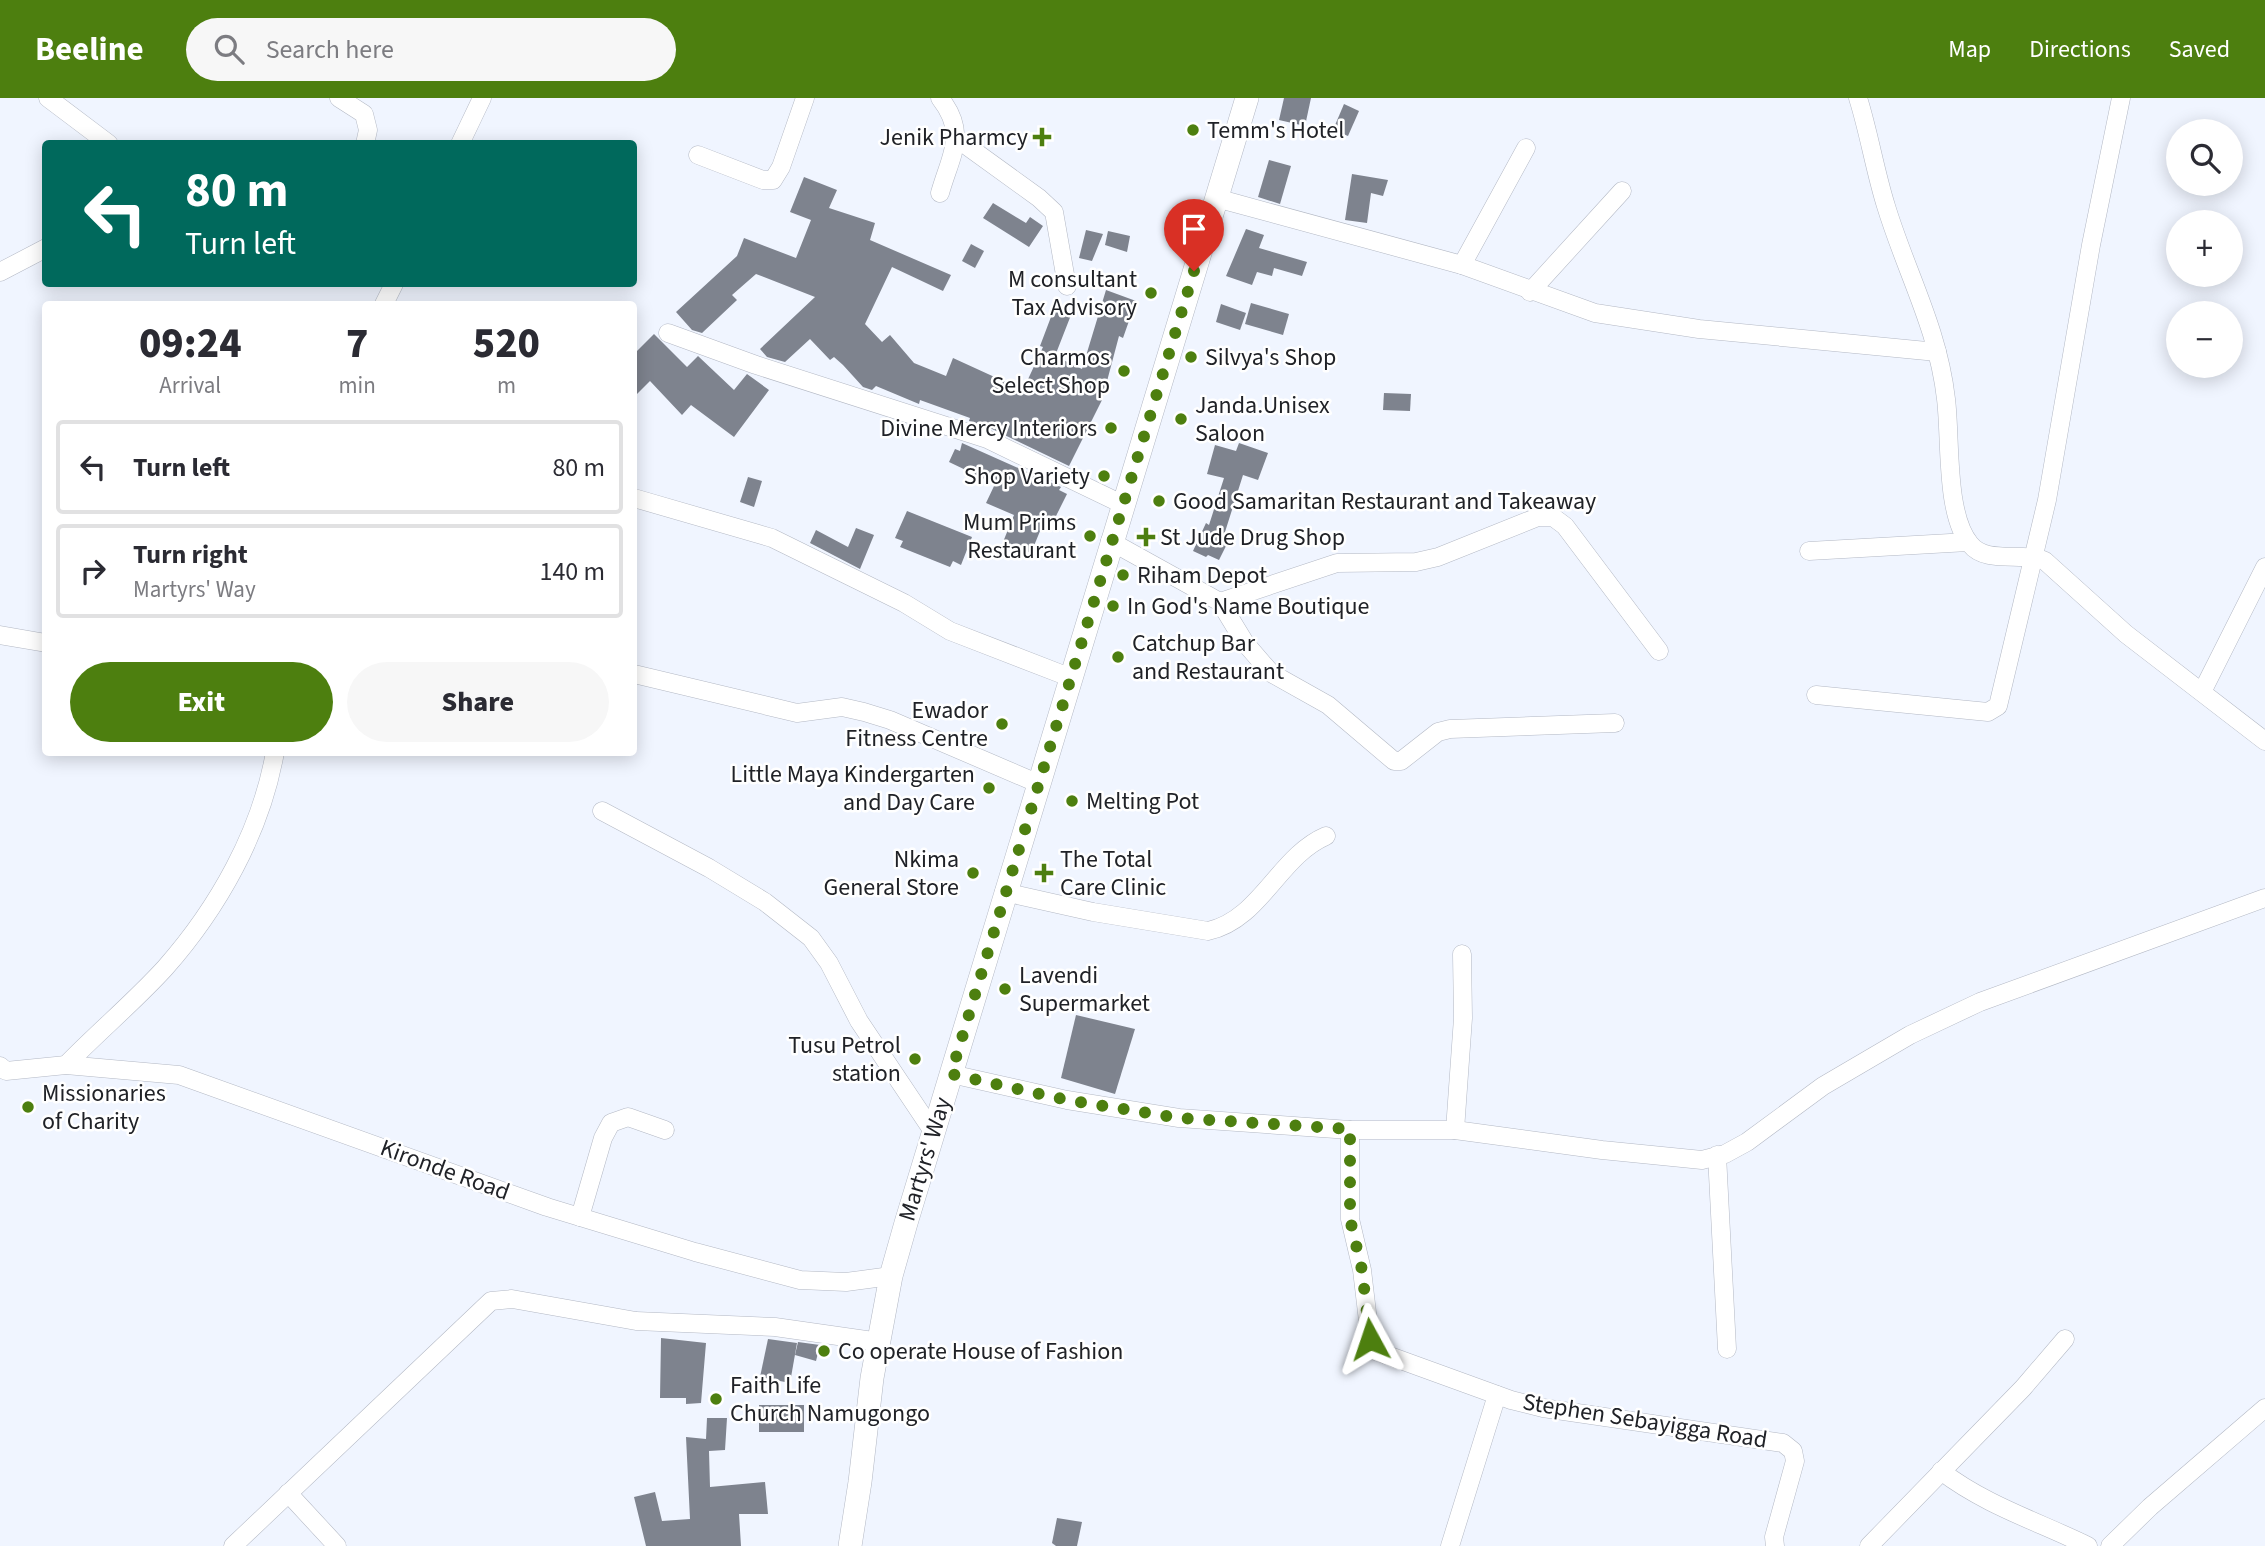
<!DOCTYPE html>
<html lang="en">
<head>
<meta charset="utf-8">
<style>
	:root { --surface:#fff; --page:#f7f7f7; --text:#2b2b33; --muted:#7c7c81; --line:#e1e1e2; --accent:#4d7f0f }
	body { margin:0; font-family:"Source Sans 3",sans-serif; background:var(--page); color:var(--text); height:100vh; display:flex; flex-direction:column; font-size:26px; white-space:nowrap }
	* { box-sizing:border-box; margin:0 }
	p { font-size:23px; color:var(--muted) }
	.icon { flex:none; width:38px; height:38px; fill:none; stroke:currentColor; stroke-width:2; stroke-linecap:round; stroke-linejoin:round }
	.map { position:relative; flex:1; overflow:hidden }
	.side { position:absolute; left:42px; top:203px; width:595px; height:455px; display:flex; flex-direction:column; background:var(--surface); border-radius:7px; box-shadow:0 4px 18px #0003 }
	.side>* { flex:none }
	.banner { position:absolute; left:42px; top:42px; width:595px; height:147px; border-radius:7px; box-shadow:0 4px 18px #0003; background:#00695c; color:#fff; overflow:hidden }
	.buttons { position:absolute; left:2166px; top:21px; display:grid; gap:14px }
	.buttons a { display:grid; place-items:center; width:77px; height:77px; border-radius:50%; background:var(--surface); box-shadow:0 4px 18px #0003; font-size:35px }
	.pin { position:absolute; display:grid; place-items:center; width:60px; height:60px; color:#fff; margin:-72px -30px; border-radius:50% 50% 50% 0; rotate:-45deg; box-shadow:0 0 7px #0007 }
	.pin .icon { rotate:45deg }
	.me { position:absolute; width:77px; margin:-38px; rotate:355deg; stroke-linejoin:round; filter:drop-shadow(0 0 5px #0008) }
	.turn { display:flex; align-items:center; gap:24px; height:147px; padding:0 28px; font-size:32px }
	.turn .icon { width:91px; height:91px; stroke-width:2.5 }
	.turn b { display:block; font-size:49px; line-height:60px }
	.eta { display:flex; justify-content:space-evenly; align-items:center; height:119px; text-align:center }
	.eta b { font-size:42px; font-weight:800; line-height:49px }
	.cta { display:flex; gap:14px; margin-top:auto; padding:14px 28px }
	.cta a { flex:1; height:80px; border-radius:42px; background:var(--accent); color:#fff; font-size:28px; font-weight:800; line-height:80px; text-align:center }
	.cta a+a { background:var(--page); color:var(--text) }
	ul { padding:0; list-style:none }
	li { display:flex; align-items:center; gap:21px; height:94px; margin:0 14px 10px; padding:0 14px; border:4px solid var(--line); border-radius:7px }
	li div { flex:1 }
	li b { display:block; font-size:26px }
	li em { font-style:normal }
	header { display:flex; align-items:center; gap:42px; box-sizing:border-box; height:98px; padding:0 35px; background:var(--accent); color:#fff }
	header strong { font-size:33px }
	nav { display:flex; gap:38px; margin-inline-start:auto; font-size:24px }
	.search { width:490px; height:63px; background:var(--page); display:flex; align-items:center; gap:18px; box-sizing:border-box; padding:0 24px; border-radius:38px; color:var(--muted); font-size:26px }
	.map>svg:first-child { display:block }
</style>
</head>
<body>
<header>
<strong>Beeline</strong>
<div class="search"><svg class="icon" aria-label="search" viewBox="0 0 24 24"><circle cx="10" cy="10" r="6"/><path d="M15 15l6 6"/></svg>Search here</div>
<nav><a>Map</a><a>Directions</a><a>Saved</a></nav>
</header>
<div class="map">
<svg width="2265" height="1448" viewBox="0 0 2265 1448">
	<rect width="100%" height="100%" fill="#f0f5ff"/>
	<!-- building -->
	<g fill="#7e838e">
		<polygon points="1284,0 1311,0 1305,28 1279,22"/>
		<polygon points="1344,6 1359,13 1348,38 1333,32"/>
		<polygon points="1269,62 1291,68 1280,106 1258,99"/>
		<polygon points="1352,76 1388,82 1383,98 1371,95 1367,125 1345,122"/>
		<polygon points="804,79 837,92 829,110 875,125 870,142 951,177 943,193 892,169 865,226 882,244 890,237 914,265 946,278 953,260 1023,292 1043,249 1040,248 1054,211 1071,217 1055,258 1082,271 1106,192 1136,203 1123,240 1119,238 1102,302 1069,368 992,331 969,323 970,320 920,302 919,306 876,288 872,292 863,289 843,267 834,259 830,262 810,241 785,264 767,259 760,251 815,199 756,176 732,197 737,202 702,235 692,232 676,214 737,158 744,140 796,160 811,122 790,114"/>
		<polygon points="993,105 1026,125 1030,119 1043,128 1029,149 983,120"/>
		<polygon points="1246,131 1264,137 1259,150 1307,164 1302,178 1274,170 1272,178 1257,174 1252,187 1226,178"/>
		<polygon points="1086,132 1103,136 1092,163 1079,160"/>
		<polygon points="1108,133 1130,138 1127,154 1105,147"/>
		<polygon points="971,146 984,153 975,170 962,163"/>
		<polygon points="1251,205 1289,216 1283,237 1245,226"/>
		<polygon points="1221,206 1246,215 1240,232 1216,224"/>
		<polygon points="654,236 687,269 698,258 734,292 747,276 769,292 734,339 691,307 682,317 650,283 634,299 634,256"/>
		<polygon points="1384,295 1411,296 1410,313 1383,312"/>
		<polygon points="962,345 1061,389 1059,392 1067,396 1053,424 1045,421 1031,455 1003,444 1014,417 986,405 995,386 949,364 955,351 960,353"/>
		<polygon points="1239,345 1268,355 1258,382 1243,377 1225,434 1231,438 1219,462 1208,457 1206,459 1193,453 1206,425 1209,427 1224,380 1207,376 1215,347 1236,353"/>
		<polygon points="748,379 762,383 754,409 740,404"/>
		<polygon points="907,413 972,439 961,467 953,463 950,469 900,449 903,443 895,440"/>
		<polygon points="856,430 874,437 860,471 810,445 816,432 848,449"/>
		<polygon points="1076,917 1135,931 1115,996 1061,980"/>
		<polygon points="661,1240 706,1245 701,1305 686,1306 686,1300 660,1300"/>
		<polygon points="768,1241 797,1245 790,1285 760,1279"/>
		<polygon points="798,1244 820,1247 816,1263 795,1257"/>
		<rect x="759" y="1307" width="45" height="27"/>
		<polygon points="707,1320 727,1320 725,1352 709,1353 710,1389 765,1384 768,1416 739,1416 741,1448 646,1448 634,1399 655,1394 662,1423 690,1421 686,1339 706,1341"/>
		<polygon points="1057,1420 1082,1424 1077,1448 1056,1448 1052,1445"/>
	</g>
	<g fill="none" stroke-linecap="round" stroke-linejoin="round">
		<defs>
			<g id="minor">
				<polyline points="48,0 109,46"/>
				<polyline points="339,0 364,16 368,32 365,46"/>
				<path d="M1858 0C1869 35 1875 73 1886 108 1906 174 1938 230 1946 301 1951 341 1945 416 1970 446 1986 467 2023 453 2045 463L2126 536 2265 643"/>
				<polyline points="956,40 1039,100 1054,114 1067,188"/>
				<polyline points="460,46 482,0"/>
				<polyline points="698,57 763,82 773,82 781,69 805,0"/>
				<path d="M940 95C951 56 968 36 940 0"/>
				<polyline points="1216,100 1462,167 1595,215 1699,231 1937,254"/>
				<polyline points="1462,167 1526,50"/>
				<polyline points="0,174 46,150"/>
				<polyline points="1530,194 1622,93"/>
				<polyline points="384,206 394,186"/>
				<polyline points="668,235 756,267 987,341 1122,406"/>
				<polyline points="634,400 772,440 904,505 950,533 1069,579"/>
				<polyline points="1110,443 1220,504 1337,465 1416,464 1438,459 1538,419 1553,419 1565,428 1659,553"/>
				<polyline points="1809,453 1968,444"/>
				<polyline points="1220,504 1245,545 1271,575 1328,607 1394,663 1401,663 1438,634 1450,631 1615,625"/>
				<polyline points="0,537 46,545"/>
				<polyline points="634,576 797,615 842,609 864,614 890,622 1037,685"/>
				<polyline points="2202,594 2265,469"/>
				<polyline points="1816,597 1988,614 1998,608 2047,402 2091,147 2121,0"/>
				<polyline points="602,713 709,770 765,804 811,840 829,865 859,923 932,1032"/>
				<path d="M1004 794 1093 814 1208 833C1260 822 1279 758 1326 738"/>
				<path d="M66 967C98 934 134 904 165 870 218 810 261 734 275 654"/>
				<polyline points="0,968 6,973 66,967 179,977 547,1109 695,1154 800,1182 846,1184 891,1178"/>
				<polyline points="951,976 1067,1002 1179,1020 1350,1032 1455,1032 1602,1052 1702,1062 1725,1056 1747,1044 1823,988 1910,937 1980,904 2265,800"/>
				<polyline points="1350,1032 1350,1121 1362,1172 1370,1240 1376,1253 1511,1302 1543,1310 1783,1345 1793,1353 1795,1363 1774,1439 1775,1448"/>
				<polyline points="1455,1032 1463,920 1462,856"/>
				<polyline points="1717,1057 1727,1251"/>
				<polyline points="580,1119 603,1040 611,1025 628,1019 665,1032"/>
				<path d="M1941 1373C1985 1407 2039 1424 2088 1448"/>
				<polyline points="288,1395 337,1448"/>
				<polyline points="233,1448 491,1203 512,1201 636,1223 775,1229 880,1244"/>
				<polyline points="1450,1448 1497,1297"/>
				<polyline points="1869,1448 2023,1290 2065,1241"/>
				<polyline points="2110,1448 2150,1409 2265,1310"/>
			</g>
			<polyline id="major" points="850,1448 860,1384 872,1280 891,1178 906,1125 1247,0"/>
		</defs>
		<!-- minor casing -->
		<use href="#minor" stroke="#b3b8c4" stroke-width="19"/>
		<!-- major casing -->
		<use href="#major" stroke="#b3b8c4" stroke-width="24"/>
		<!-- minor -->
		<use href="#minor" stroke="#fff" stroke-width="18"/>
		<!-- major -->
		<use href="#major" stroke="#fff" stroke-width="23"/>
	</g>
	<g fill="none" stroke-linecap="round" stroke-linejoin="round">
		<!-- route -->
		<polyline stroke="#4d7f0f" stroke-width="12" stroke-dasharray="0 21.6" points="1194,173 951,976 1067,1002 1179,1020 1350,1031 1350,1121 1362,1172 1370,1241"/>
	</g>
	<!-- markers -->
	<g fill="#4d7f0f" stroke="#fff" stroke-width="2.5">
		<circle cx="1193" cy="32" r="7"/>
		<path d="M1038.5 28.5h7v7h7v7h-7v7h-7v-7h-7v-7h7z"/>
		<circle cx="1151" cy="195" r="7"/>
		<circle cx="1191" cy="259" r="7"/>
		<circle cx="1124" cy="273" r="7"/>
		<circle cx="1181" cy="321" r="7"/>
		<circle cx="1111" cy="330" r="7"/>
		<circle cx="1104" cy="378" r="7"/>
		<circle cx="1159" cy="403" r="7"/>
		<circle cx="1090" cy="438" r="7"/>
		<path d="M1142.5 428.5h7v7h7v7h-7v7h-7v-7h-7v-7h7z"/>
		<circle cx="1123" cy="477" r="7"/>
		<circle cx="1113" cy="508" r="7"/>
		<circle cx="1118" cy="559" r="7"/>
		<circle cx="1002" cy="626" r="7"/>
		<circle cx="989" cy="690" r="7"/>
		<circle cx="1072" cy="703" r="7"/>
		<circle cx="973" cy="775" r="7"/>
		<path d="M1040.5 764.5h7v7h7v7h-7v7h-7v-7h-7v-7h7z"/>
		<circle cx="1005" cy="891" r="7"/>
		<circle cx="915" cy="961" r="7"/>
		<circle cx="28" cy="1009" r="7"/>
		<circle cx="824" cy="1253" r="7"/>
		<circle cx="716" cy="1301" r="7"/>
	</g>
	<g text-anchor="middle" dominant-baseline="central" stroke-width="5" stroke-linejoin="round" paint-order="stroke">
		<!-- poi labels -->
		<g font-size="24" fill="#202227" stroke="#fff" text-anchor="start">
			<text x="1207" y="32">Temm's Hotel</text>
			<text x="1028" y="39" text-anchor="end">Jenik Pharmcy</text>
			<text x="1137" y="181" text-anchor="end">M consultant<tspan x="1137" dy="28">Tax Advisory</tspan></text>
			<text x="1110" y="259" text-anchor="end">Charmos<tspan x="1110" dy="28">Select Shop</tspan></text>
			<text x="1205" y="259">Silvya's Shop</text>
			<text x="1195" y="307">Janda.Unisex<tspan x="1195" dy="28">Saloon</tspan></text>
			<text x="1097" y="330" text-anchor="end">Divine Mercy Interiors</text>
			<text x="1090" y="378" text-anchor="end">Shop Variety</text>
			<text x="1173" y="403">Good Samaritan Restaurant and Takeaway</text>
			<text x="1076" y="424" text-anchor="end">Mum Prims<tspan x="1076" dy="28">Restaurant</tspan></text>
			<text x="1160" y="439">St Jude Drug Shop</text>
			<text x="1137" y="477">Riham Depot</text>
			<text x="1127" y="508">In God's Name Boutique</text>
			<text x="1132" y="545">Catchup Bar<tspan x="1132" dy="28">and Restaurant</tspan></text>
			<text x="988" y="612" text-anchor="end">Ewador<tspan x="988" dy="28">Fitness Centre</tspan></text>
			<text x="975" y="676" text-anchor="end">Little Maya Kindergarten<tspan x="975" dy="28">and Day Care</tspan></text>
			<text x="1086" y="703">Melting Pot</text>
			<text x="959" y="761" text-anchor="end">Nkima<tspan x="959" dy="28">General Store</tspan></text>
			<text x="1060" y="761">The Total<tspan x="1060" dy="28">Care Clinic</tspan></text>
			<text x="1019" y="877">Lavendi<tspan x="1019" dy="28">Supermarket</tspan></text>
			<text x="901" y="947" text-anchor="end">Tusu Petrol<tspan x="901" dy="28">station</tspan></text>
			<text x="42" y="995">Missionaries<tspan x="42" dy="28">of Charity</tspan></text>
			<text x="838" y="1253">Co operate House of Fashion</text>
			<text x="730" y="1287">Faith Life<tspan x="730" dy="28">Church Namugongo</tspan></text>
		</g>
		<!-- street labels -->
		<g font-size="24" fill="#202227" stroke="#fff">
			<text transform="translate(925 1061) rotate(-73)">Martyrs' Way</text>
			<text transform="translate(445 1072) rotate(20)">Kironde Road</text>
			<text transform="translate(1645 1323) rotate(9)">Stephen Sebayigga Road</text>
		</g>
	</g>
</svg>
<div class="buttons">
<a><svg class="icon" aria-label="search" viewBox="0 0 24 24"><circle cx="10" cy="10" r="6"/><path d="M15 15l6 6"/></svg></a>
<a>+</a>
<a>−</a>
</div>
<div class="pin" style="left:1194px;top:173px;background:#d93025"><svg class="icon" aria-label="arrive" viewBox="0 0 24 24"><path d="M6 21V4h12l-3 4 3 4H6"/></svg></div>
<svg class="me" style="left:1370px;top:1241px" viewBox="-20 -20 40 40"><path d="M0-17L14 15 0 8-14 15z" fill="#4d7f0f" stroke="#fff" stroke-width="4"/></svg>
<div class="banner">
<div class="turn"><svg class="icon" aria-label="left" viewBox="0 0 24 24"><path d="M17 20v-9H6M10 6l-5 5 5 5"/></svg><div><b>80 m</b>Turn left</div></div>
</div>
<section class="side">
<div class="eta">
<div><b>09:24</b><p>Arrival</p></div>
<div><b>7</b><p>min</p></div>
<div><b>520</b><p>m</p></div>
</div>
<ul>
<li><svg class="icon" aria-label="left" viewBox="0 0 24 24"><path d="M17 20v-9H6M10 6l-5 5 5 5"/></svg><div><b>Turn left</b></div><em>80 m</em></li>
<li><svg class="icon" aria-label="right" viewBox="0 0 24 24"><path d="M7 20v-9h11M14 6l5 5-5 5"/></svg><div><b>Turn right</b><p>Martyrs' Way</p></div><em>140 m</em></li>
</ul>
<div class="cta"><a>Exit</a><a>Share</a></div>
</section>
</div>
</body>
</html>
